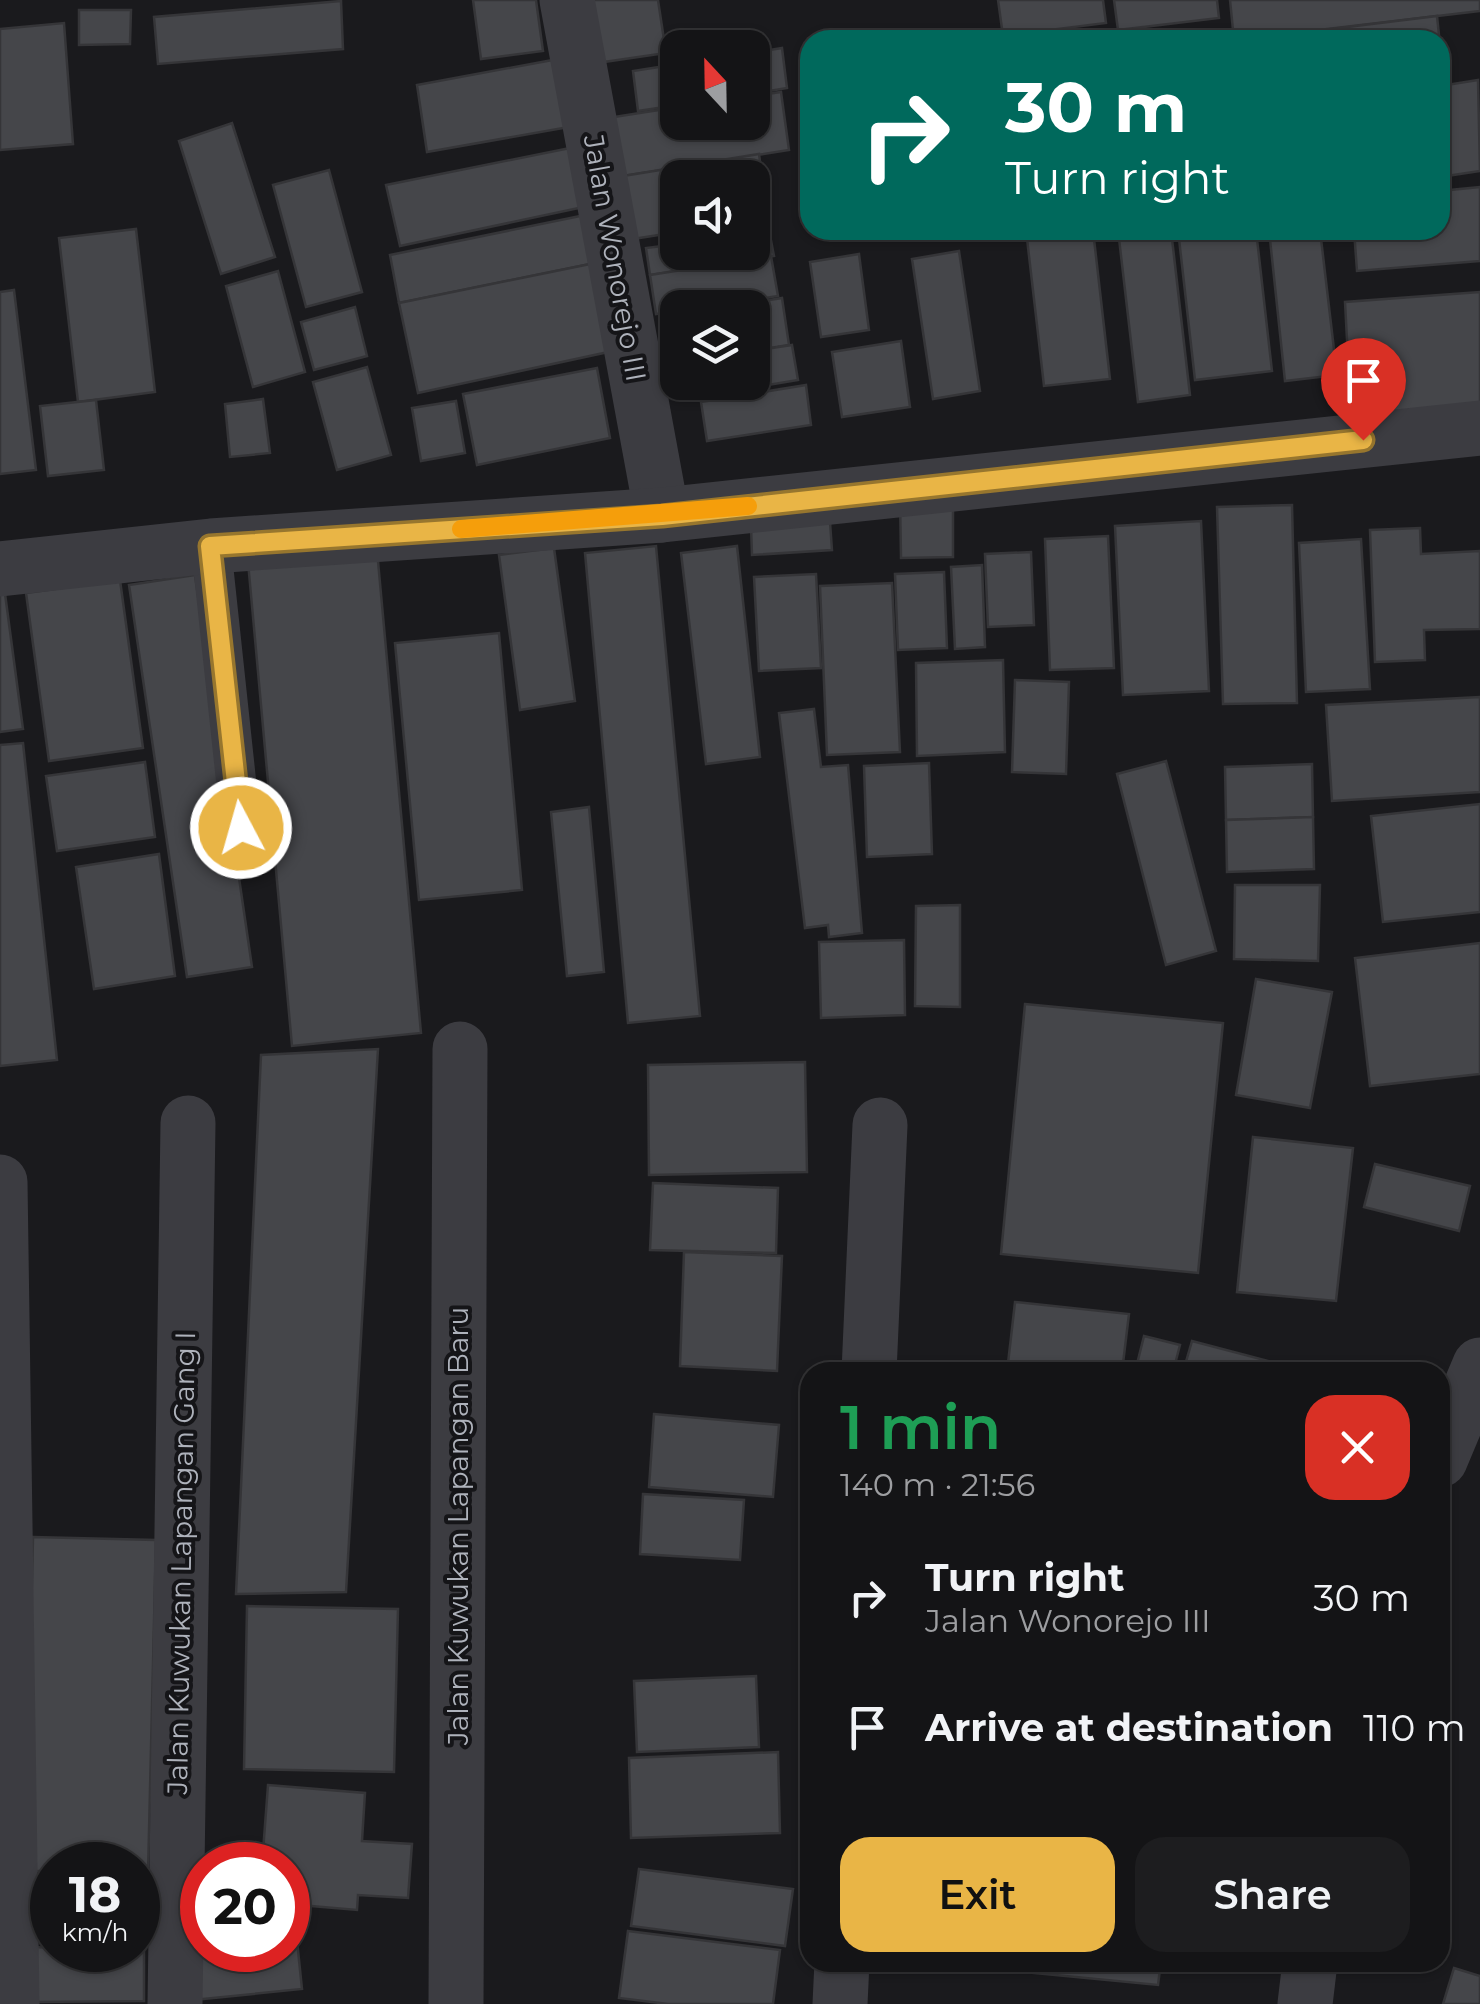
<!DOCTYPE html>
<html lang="en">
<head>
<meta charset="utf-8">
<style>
	:root { --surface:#141416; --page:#1d1d1f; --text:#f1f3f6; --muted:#9d9ea1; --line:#333335; --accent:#e9b546 }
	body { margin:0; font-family:Montserrat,sans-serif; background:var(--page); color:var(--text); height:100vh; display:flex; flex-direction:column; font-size:38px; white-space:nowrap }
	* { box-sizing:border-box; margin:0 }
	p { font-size:32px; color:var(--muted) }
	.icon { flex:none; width:55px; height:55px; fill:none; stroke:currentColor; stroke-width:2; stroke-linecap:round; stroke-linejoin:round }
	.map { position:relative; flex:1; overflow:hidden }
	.details { position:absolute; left:800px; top:1362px; width:650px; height:610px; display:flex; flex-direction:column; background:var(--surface); border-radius:30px; box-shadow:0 2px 8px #0004,0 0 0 2px var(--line) }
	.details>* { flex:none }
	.guide { position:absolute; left:800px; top:30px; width:650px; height:210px; border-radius:30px; box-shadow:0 2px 8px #0004,0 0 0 2px var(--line); background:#00695c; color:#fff; overflow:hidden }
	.needle { width:65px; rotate:338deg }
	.controls { position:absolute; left:660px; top:30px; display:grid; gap:20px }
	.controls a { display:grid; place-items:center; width:110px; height:110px; border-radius:20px; background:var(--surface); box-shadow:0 2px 8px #0004,0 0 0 2px var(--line); font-size:50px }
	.speed { position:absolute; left:30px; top:1842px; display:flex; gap:20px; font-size:50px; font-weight:700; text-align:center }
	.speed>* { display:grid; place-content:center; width:130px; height:130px; border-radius:50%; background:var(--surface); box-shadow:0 2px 8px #0004,0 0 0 2px var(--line); line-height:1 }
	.speed small { font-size:25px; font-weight:400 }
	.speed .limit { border:15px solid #d22; background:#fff; color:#111 }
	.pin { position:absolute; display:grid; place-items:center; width:85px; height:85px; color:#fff; margin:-102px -42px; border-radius:50% 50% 50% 0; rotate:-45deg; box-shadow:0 0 10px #0007 }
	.pin .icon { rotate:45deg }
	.me { position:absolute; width:110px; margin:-55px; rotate:354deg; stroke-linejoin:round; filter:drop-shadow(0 0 8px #0008) }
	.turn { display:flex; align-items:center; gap:35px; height:210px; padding:0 40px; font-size:45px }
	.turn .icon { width:130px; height:130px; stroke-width:2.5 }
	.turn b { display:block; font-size:70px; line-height:85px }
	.round { display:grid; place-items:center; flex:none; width:105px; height:105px; border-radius:30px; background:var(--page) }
	.headline { display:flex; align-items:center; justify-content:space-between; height:170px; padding:0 40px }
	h1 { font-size:60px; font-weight:600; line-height:75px; color:#1e9e55 }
	.cta { display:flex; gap:20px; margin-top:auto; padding:20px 40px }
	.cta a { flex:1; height:115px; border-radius:30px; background:var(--accent); color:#111; font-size:40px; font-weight:600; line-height:115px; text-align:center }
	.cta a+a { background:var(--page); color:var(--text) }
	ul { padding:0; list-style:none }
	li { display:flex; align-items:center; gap:30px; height:130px; padding:0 40px }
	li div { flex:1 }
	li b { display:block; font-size:38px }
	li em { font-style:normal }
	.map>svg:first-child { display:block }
</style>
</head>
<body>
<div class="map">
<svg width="1480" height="2004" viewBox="0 0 1480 2004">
	<rect width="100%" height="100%" fill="#1a1a1d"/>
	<!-- building -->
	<g fill="#45464a" stroke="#353538" stroke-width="2.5">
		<polygon points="473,0 536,0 543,51 481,59"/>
		<polygon points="587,0 658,0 666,53 597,63"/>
		<polygon points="998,0 1103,0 1106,23 1003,36"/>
		<polygon points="1114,0 1217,0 1219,18 1118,30"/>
		<polygon points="1230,0 1480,0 1480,11 1234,40"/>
		<polygon points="341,1 343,49 158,64 154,17"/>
		<polygon points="79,10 131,10 130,44 79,45"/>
		<polygon points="1437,16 1439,35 1394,40 1332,40 1331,29"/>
		<polygon points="64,23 73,144 0,150 0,29"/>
		<polygon points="782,48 787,88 752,94 752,53"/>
		<polygon points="558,59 569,127 427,152 417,85"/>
		<polygon points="678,64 678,105 638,111 633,71"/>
		<polygon points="1478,80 1480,171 1440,177 1440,86"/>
		<polygon points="781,92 789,150 623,176 614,117 678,107 678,122 752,122 752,96"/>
		<polygon points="232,123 275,257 221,274 179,141"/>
		<polygon points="580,146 593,205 400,246 386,185"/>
		<polygon points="759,154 768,218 752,220 752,178 678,178 678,232 633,239 623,176"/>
		<polygon points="329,170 362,292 306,307 273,185"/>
		<polygon points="1480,187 1480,261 1357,271 1354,230 1440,230 1440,191"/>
		<polygon points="585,215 595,263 399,303 390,255"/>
		<polygon points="136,229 155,392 78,402 59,238"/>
		<polygon points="769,230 774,256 650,275 646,248 678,244 678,252 752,252 752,232"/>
		<polygon points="1026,230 1093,230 1110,379 1044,386"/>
		<polygon points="1118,230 1171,230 1190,395 1138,402"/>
		<polygon points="1178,230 1256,230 1272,371 1195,380"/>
		<polygon points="1269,230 1320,230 1337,375 1285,381"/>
		<polygon points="959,251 980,391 933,399 912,259"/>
		<polygon points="859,254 869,330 821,337 810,262"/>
		<polygon points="771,256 778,296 701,308 678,308 678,311 656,314 650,275"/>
		<polygon points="595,263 613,351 418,393 399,303"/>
		<polygon points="278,271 305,372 253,387 226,286"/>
		<polygon points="14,290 36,470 0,474 0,292"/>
		<polygon points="1480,292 1480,408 1351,416 1345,302"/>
		<polygon points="782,298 789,345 752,351 752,308 721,308"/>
		<polygon points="355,307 367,356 314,370 301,322"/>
		<polygon points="678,325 678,382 702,382 702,386 675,390 666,326"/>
		<polygon points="901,341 910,407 842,417 832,352"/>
		<polygon points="792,345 798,380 709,395 707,382 752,382 752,351"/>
		<polygon points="367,367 391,455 337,470 313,382"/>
		<polygon points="597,368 610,438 477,465 463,394"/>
		<polygon points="806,385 811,425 707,441 701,402"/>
		<polygon points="263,399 270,453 230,457 225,404"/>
		<polygon points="96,400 104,470 48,476 40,406"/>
		<polygon points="456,401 465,453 421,461 412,408"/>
		<polygon points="900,499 953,499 953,557 901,558"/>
		<polygon points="1292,505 1297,703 1223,704 1217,507"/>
		<polygon points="1201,521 1209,691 1123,695 1115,526"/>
		<polygon points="830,522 832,550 752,555 751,526"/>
		<polygon points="1420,528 1421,554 1480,551 1480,629 1424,630 1425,660 1375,662 1370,530"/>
		<polygon points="1108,536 1114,668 1050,670 1045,539"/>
		<polygon points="1361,539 1370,689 1306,692 1299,543"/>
		<polygon points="656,546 700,1016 628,1023 585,553"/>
		<polygon points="737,546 760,757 706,764 681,553"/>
		<polygon points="554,548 575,701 520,710 499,555"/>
		<polygon points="377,550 421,1033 292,1046 248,562"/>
		<polygon points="1031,552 1034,625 988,627 985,554"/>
		<polygon points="982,565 985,647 955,649 951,567"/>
		<polygon points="944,572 947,648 898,650 895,574"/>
		<polygon points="816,574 821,668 759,671 754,577"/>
		<polygon points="195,575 252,967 187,977 129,585"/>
		<polygon points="120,580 143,748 49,761 26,593"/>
		<polygon points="892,583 900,752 827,755 820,586"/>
		<polygon points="4,586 23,729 0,732 0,587"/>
		<polygon points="499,633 522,890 419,900 395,643"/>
		<polygon points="1003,660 1005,752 917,756 916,663"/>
		<polygon points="1015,680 1069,682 1066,774 1012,772"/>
		<polygon points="1480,697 1480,792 1332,801 1326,705"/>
		<polygon points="814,709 821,767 848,765 862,933 829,937 828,925 805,928 779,713"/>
		<polygon points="23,743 57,1060 0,1066 0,745"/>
		<polygon points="1166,761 1216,951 1166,965 1117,774"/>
		<polygon points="145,762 155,837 57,851 46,776"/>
		<polygon points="929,763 932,854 867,857 864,766"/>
		<polygon points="1312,764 1313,817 1226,820 1225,767"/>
		<polygon points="1480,804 1480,912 1383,922 1371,816"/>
		<polygon points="589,807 604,972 567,976 551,812"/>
		<polygon points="1313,817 1314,869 1227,872 1226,820"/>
		<polygon points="159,854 175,976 94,989 76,867"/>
		<polygon points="1235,885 1320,885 1318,961 1234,959"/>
		<polygon points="960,905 960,1007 915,1006 916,906"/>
		<polygon points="904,940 905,1015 821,1018 819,942"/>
		<polygon points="1480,943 1480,1074 1370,1086 1355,958"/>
		<polygon points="1256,979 1332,992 1310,1108 1236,1095"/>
		<polygon points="1025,1004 1223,1023 1198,1273 1001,1254"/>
		<polygon points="378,1049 346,1592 236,1594 261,1055"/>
		<polygon points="805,1062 807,1172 649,1175 648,1065"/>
		<polygon points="1253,1137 1353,1148 1336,1301 1237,1292"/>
		<polygon points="1375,1164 1470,1186 1459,1231 1364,1207"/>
		<polygon points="653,1183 778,1188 776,1253 650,1250"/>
		<polygon points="684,1252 782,1256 777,1371 680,1366"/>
		<polygon points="1015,1302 1129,1314 1122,1372 1007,1372"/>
		<polygon points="1144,1336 1180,1345 1173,1372 1135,1372"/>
		<polygon points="1192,1341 1310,1372 1183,1372"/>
		<polygon points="654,1414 779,1425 773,1497 649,1487"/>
		<polygon points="643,1494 744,1500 740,1560 640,1554"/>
		<polygon points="33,1537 156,1540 148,1874 138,1873 138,1865 52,1865 52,1871 25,1871"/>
		<polygon points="247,1606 398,1609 394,1772 244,1769"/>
		<polygon points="756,1676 759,1747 637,1752 634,1681"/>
		<polygon points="778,1752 780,1833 631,1838 629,1758"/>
		<polygon points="268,1785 365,1793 362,1841 412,1844 408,1898 358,1895 357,1910 288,1904 288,1865 262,1865"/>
		<polygon points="639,1869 793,1889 785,1946 631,1926"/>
		<polygon points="295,1921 302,1989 193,2000 202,1950 288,1950 288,1922"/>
		<polygon points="628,1931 780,1950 773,2004 668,2004 619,1998"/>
		<polygon points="138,1946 144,1946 144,2001 31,2002 30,1947 138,1950"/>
		<polygon points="995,1962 1161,1962 1158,1985 994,1969"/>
		<polygon points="1454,1968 1480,1976 1480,2004 1443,2004"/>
	</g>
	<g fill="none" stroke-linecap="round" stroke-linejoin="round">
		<!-- lane -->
		<polyline stroke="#3c3c41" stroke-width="40" points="211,546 241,827"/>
		<!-- street -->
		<g stroke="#3c3c41" stroke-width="55">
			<polyline points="567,0 662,515"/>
			<polyline points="0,569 211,546 662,515 1480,428"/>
			<polyline points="0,1182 12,2004"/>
			<polyline points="869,1372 880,1125"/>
			<polyline points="1440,1460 1480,1365"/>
			<polyline points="175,2004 188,1123"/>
			<polyline points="456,2004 460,1049"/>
			<polyline points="840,2004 842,1962"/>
			<polyline points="1305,2004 1310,1962"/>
		</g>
	</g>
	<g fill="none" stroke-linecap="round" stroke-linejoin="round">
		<defs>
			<polyline id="route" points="241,828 210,546 662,516 1363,440"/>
		</defs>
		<!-- route casing -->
		<use href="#route" stroke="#97762e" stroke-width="25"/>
		<!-- route -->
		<use href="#route" stroke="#e9b546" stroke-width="18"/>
		<!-- slow -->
		<polyline stroke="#f59e0b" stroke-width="18" points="461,529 748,506"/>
	</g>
	<g text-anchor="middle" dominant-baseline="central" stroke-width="8" stroke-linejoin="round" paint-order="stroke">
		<!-- street labels -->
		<g font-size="28" fill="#aeb2bb" stroke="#151518">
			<text transform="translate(615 258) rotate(80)">Jalan Wonorejo III</text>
			<text transform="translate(458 1526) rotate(-90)">Jalan Kuwukan Lapangan Baru</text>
			<text transform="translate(181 1563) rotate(-89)">Jalan Kuwukan Lapangan Gang I</text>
		</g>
	</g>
</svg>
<div class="controls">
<a><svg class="needle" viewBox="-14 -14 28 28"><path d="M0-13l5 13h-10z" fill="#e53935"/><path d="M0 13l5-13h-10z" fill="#9d9ea1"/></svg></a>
<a><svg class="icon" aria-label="sound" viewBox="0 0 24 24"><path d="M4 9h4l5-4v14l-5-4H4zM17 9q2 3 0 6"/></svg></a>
<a><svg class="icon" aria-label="layers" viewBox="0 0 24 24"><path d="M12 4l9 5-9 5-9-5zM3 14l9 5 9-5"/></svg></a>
</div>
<div class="speed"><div>18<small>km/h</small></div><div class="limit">20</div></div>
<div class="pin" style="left:1363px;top:440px;background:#d93025"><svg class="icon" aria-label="arrive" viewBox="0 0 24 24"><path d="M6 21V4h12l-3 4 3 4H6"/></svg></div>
<svg class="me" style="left:241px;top:828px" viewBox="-20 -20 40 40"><circle r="17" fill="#e9b546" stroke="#fff" stroke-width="3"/><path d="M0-11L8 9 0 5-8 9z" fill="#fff"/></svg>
<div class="guide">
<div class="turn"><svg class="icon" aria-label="right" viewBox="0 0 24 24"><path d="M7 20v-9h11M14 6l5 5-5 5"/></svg><div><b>30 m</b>Turn right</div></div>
</div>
<section class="details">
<div class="headline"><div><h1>1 min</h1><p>140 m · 21:56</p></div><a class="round" style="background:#d93025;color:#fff"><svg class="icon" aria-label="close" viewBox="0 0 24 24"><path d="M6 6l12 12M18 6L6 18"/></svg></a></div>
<ul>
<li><svg class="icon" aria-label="right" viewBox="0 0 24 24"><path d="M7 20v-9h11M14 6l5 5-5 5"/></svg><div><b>Turn right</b><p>Jalan Wonorejo III</p></div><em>30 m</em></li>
<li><svg class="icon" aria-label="arrive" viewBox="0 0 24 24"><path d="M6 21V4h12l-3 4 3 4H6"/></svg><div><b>Arrive at destination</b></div><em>110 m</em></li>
</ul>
<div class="cta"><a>Exit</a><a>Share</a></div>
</section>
</div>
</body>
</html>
